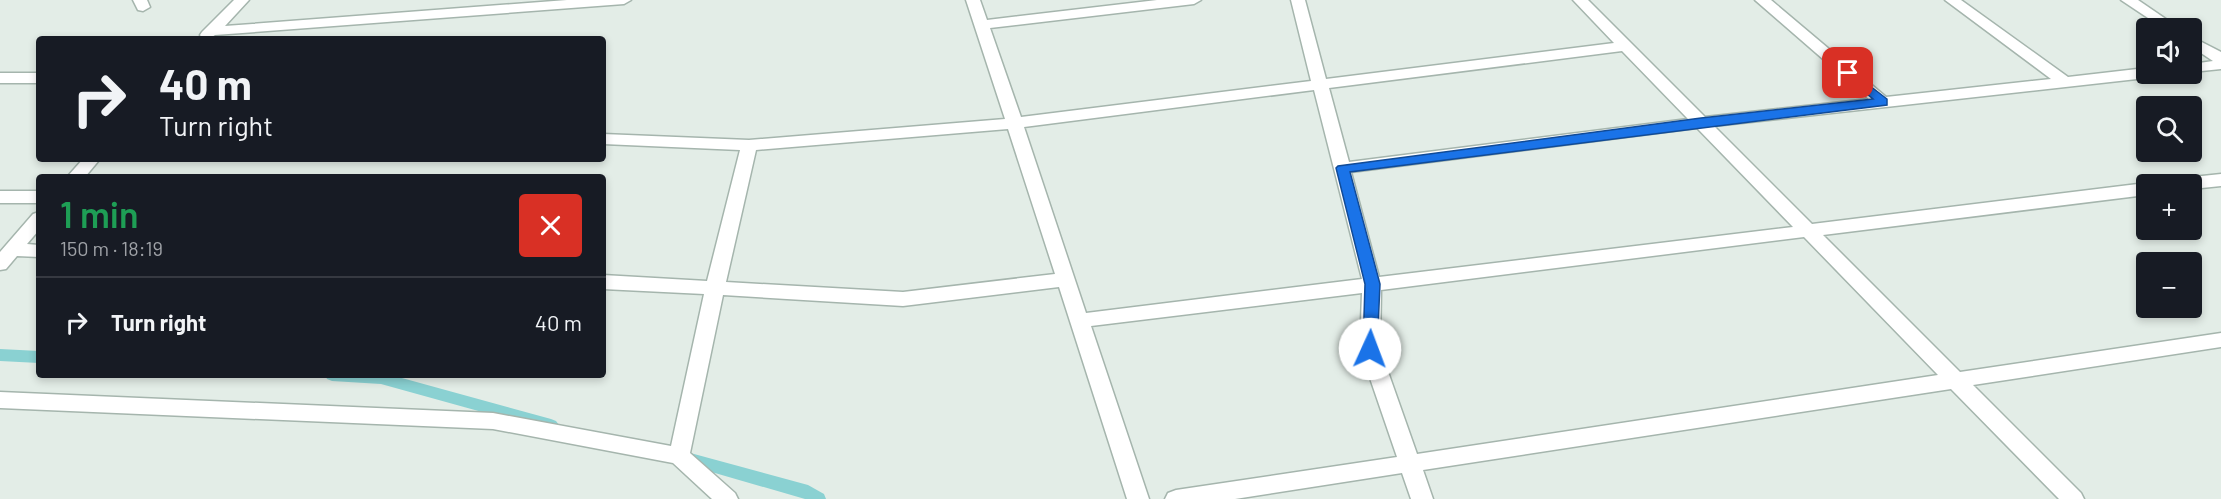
<!DOCTYPE html>
<html lang="en">
<head>
<meta charset="utf-8">
<style>
	:root { --surface:#171b24; --page:#242831; --text:#f1f3f6; --muted:#9ea1a6; --line:#363941 }
	body { margin:0; font-family:Barlow,sans-serif; background:var(--page); color:var(--text); height:100vh; display:flex; flex-direction:column; font-size:22px; white-space:nowrap }
	* { box-sizing:border-box; margin:0 }
	p { font-size:20px; color:var(--muted) }
	.icon { flex:none; width:33px; height:33px; fill:none; stroke:currentColor; stroke-width:2; stroke-linecap:round; stroke-linejoin:round }
	.map { position:relative; flex:1; overflow:hidden }
	.drawer { position:absolute; left:36px; top:174px; width:570px; height:204px; display:flex; flex-direction:column; background:var(--surface); border-radius:6px; box-shadow:0 3px 9px #0003 }
	.drawer>* { flex:none }
	.guide { position:absolute; left:36px; top:36px; width:570px; height:126px; border-radius:6px; box-shadow:0 3px 9px #0003; background:#171b24; color:var(--text); overflow:hidden }
	.tools { position:absolute; left:2136px; top:18px; display:grid; gap:12px }
	.tools a { display:grid; place-items:center; width:66px; height:66px; border-radius:6px; background:var(--surface); box-shadow:0 3px 9px #0003; font-size:30px }
	.pin { position:absolute; display:grid; place-items:center; width:51px; height:51px; color:#fff; margin:-26px; border-radius:12px; box-shadow:0 3px 9px #0006 }
	.me { position:absolute; width:66px; margin:-33px; rotate:2deg; stroke-linejoin:round; filter:drop-shadow(0 0 4px #0008) }
	.turn { display:flex; align-items:center; gap:21px; height:126px; padding:0 24px; font-size:27px }
	.turn .icon { width:78px; height:78px; stroke-width:2.5 }
	.turn b { display:block; font-size:42px; line-height:51px }
	.round { display:grid; place-items:center; flex:none; width:63px; height:63px; border-radius:6px; background:var(--page) }
	.overview { display:flex; align-items:center; justify-content:space-between; height:102px; padding:0 24px }
	h1 { font-size:36px; font-weight:600; line-height:45px; color:#1e9e55 }
	ul { padding:0; list-style:none }
	li { display:flex; align-items:center; gap:18px; height:90px; padding:0 24px; border-top:2px solid var(--line) }
	li div { flex:1 }
	li b { display:block; font-size:22px }
	li em { font-style:normal }
	.map>svg:first-child { display:block }
</style>
</head>
<body>
<div class="map">
<svg width="2221" height="499" viewBox="0 0 2221 499">
	<rect width="100%" height="100%" fill="#e3ede7"/>
	<g fill="none" stroke-linecap="round" stroke-linejoin="round">
		<!-- stream -->
		<g fill="#8ad1d2" fill-rule="evenodd">
			<polygon points="0,349 39,351 39,363 0,361"/>
			<polygon points="325,375 391,375 551,419 556,421 559,425 556,429 551,431 381,384 332,381 327,379"/>
			<polygon points="683,451 808,485 824,494 826,499 805,499 677,462 675,457 677,452"/>
		</g>
		<defs>
			<g id="minor">
				<polygon points="133,0 147,0 150,7 143,11 138,10"/>
				<polygon points="234,0 249,0 225,26 567,0 631,0 624,4 215,35 209,39 202,38 200,35 202,32"/>
				<path d="M966 0H980L987 20 1157 0H1201L1194 4 990 28 1021 117 1311 81 1291 0H1305L1326 79 1614 43 1573 0H1588L1705 117 1869 99 1755 0H1771L1886 97 2051 79 1945 0H1961L2068 77 2146 68V74H2153L2146 78 1714 126 1812 224 2146 183 2150 184H2146V195L1823 235 1960 372 2221 333V347L1973 385 2081 493 2084 499H2059L1951 389 1423 470 1433 499H1411L1402 473 1235 499H1165L1168 493 1176 490 1397 457 1360 349 1362 293 1091 326 1149 499H1127L1059 287 903 306 723 295 690 453 735 493 738 499H712L673 463 493 429 0 408V392L493 413 671 446 704 294 603 289V275L707 281 740 150 603 144V134L749 140 1005 119ZM1622 51 1688 119 1349 162 1329 88ZM1314 90 1362 279 1086 313 1024 127ZM1697 128 1793 227 1379 277 1351 172ZM1008 129 1055 274 903 292 726 282 756 150ZM1804 237 1938 375 1417 454 1380 349 1381 290Z"/>
				<polygon points="2121,0 2138,0 2179,28 2163,28"/>
				<polygon points="2192,37 2221,52 2221,69 2192,72 2192,64 2213,61 2192,47"/>
				<rect x="0" y="73" width="39" height="10"/>
				<polygon points="83,159 100,159 85,177 67,177"/>
				<polygon points="2221,174 2221,186 2192,189 2192,184 2174,184 2177,180 2183,178"/>
				<rect x="0" y="191" width="39" height="12"/>
				<polygon points="39,212 39,230 27,244 39,245 39,257 17,256 6,269 0,270 0,252 33,214"/>
			</g>
		</defs>
		<!-- minor casing -->
		<use href="#minor" stroke="#a5b5ad" stroke-width="3"/>
		<!-- minor -->
		<use href="#minor" fill="#fff" fill-rule="evenodd"/>
	</g>
	<!-- route -->
	<polygon fill="#1a73e8" stroke="#114b97" stroke-width="1.5" points="1848,69 1887,99 1887,105 1350,172 1380,284 1377,349 1375,353 1365,353 1363,349 1365,284 1336,168 1338,166 1701,118 1873,99 1844,75 1844,70"/>
</svg>
<div class="tools">
<a><svg class="icon" aria-label="sound" viewBox="0 0 24 24"><path d="M4 9h4l5-4v14l-5-4H4zM17 9q2 3 0 6"/></svg></a>
<a><svg class="icon" aria-label="search" viewBox="0 0 24 24"><circle cx="10" cy="10" r="6"/><path d="M15 15l6 6"/></svg></a>
<a>+</a>
<a>−</a>
</div>
<div class="pin" style="left:1848px;top:73px;background:#d93025"><svg class="icon" aria-label="arrive" viewBox="0 0 24 24"><path d="M6 21V4h12l-3 4 3 4H6"/></svg></div>
<svg class="me" style="left:1370px;top:349px" viewBox="-20 -20 40 40"><circle r="19" fill="#fff"/><path d="M0-13L10 11 0 6-10 11z" fill="#1a73e8"/></svg>
<div class="guide">
<div class="turn"><svg class="icon" aria-label="right" viewBox="0 0 24 24"><path d="M7 20v-9h11M14 6l5 5-5 5"/></svg><div><b>40 m</b>Turn right</div></div>
</div>
<section class="drawer">
<div class="overview"><div><h1>1 min</h1><p>150 m · 18:19</p></div><a class="round" style="background:#d93025;color:#fff"><svg class="icon" aria-label="close" viewBox="0 0 24 24"><path d="M6 6l12 12M18 6L6 18"/></svg></a></div>
<ul>
<li><svg class="icon" aria-label="right" viewBox="0 0 24 24"><path d="M7 20v-9h11M14 6l5 5-5 5"/></svg><div><b>Turn right</b></div><em>40 m</em></li>
</ul>
</section>
</div>
</body>
</html>
